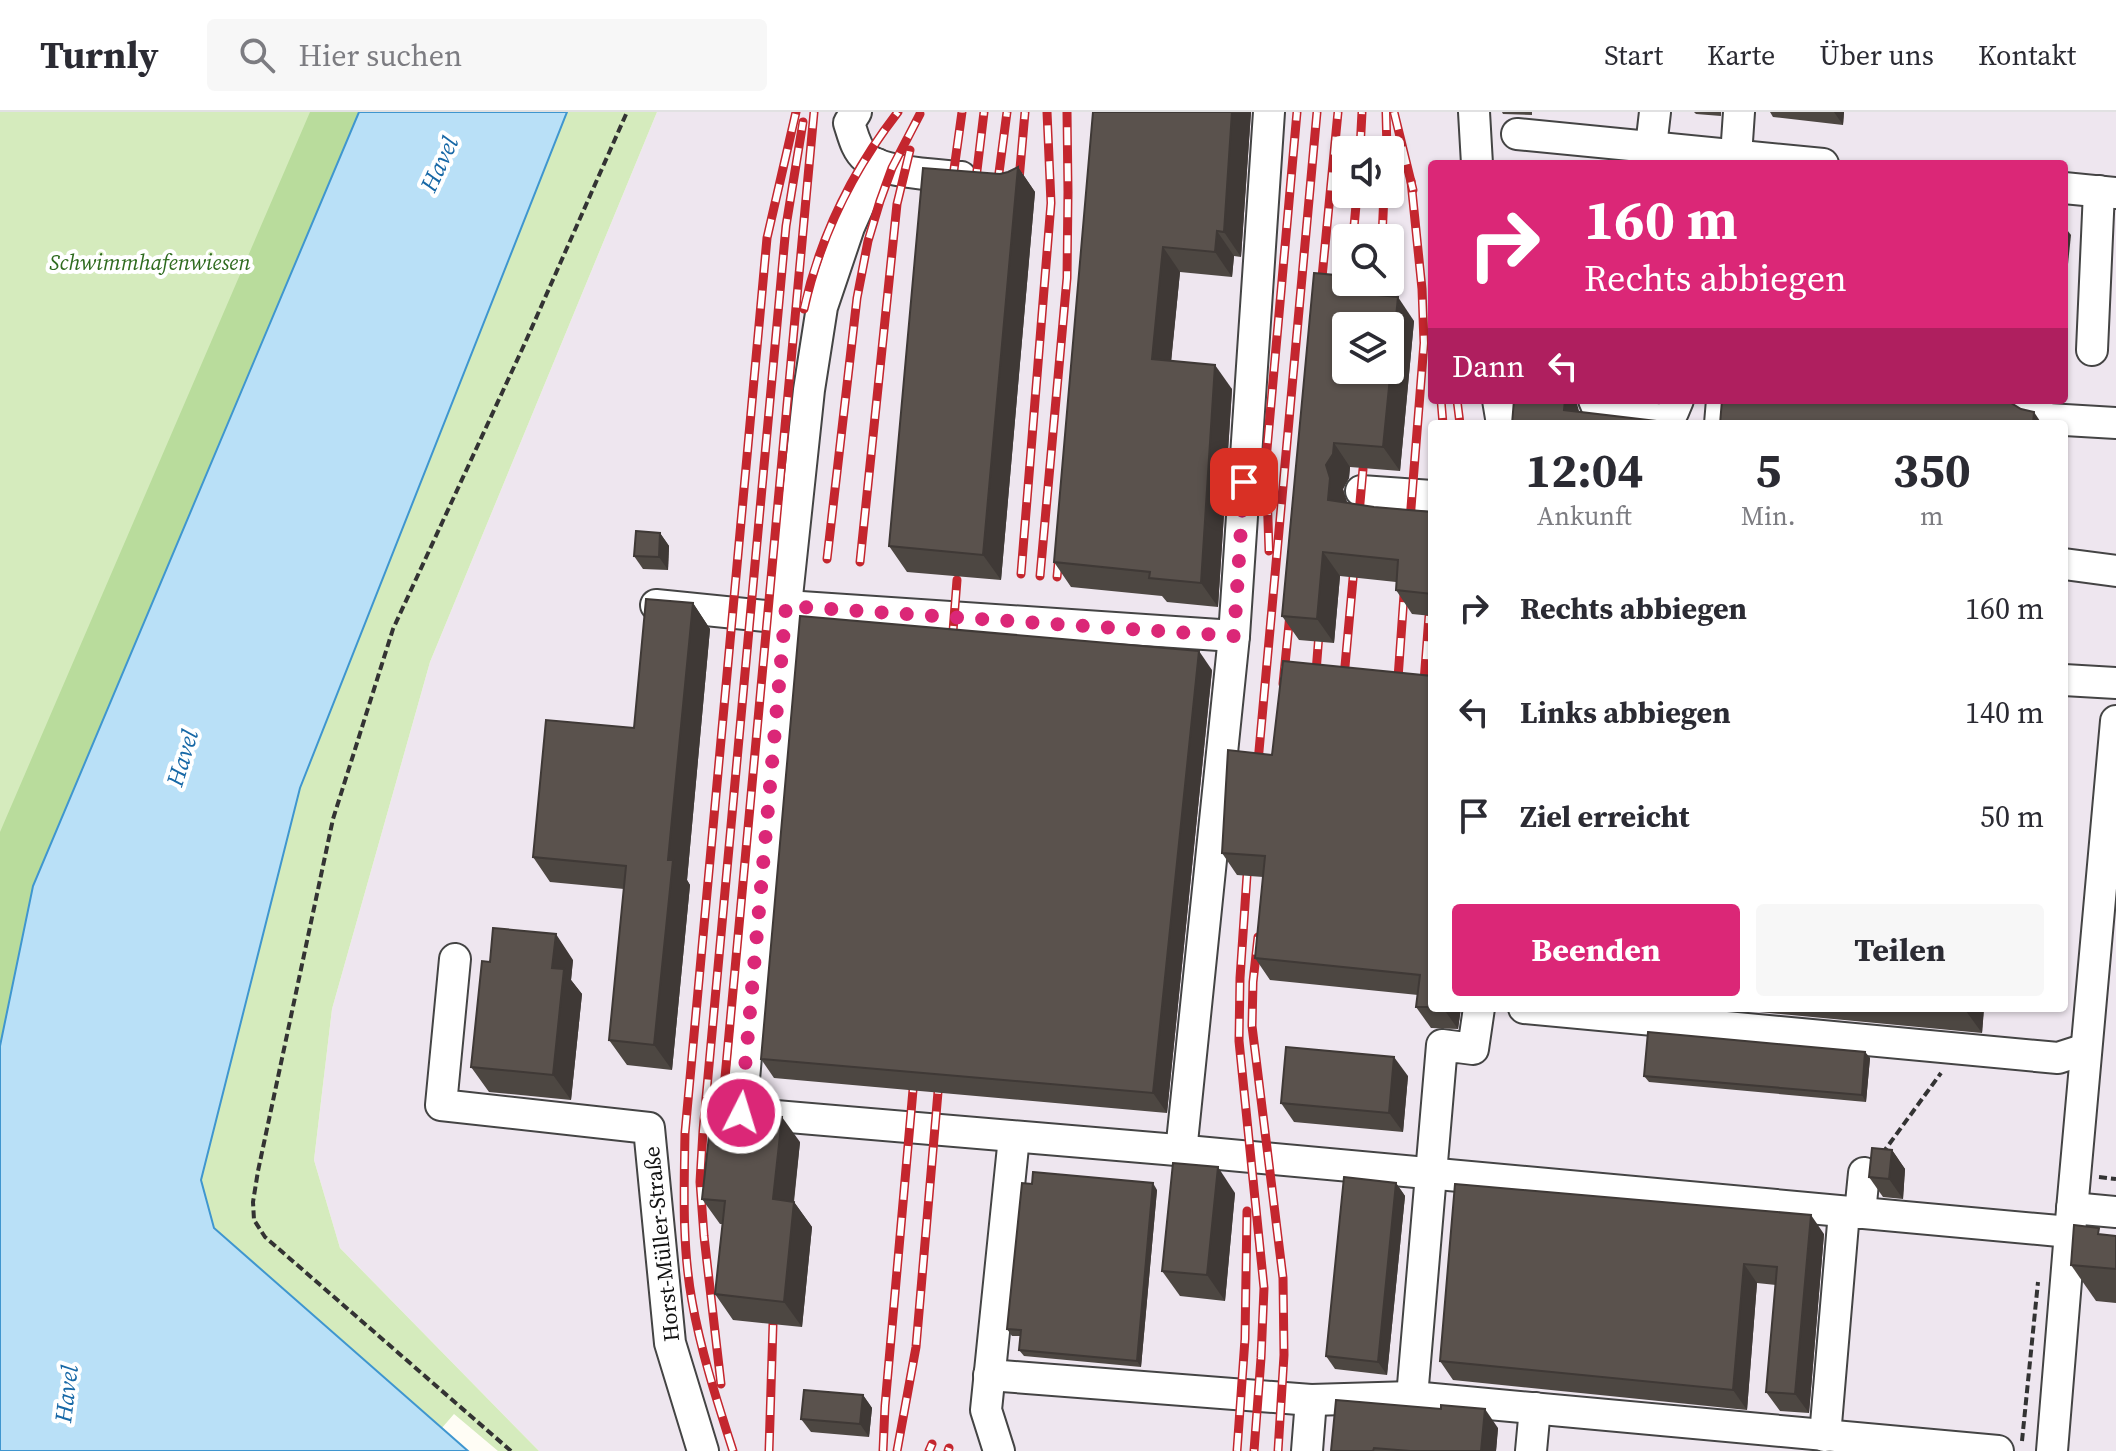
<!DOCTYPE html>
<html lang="de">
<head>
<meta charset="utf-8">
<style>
	:root { --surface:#fff; --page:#f7f7f7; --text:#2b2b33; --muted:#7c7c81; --line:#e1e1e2; --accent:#db2777 }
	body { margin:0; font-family:"Source Serif 4",serif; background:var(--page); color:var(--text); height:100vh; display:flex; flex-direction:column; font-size:30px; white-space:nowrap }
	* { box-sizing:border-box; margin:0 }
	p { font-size:26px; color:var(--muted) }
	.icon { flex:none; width:44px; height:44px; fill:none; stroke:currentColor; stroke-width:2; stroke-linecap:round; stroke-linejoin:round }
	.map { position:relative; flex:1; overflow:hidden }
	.sheet { position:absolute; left:1428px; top:308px; width:640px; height:592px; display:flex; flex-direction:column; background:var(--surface); border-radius:8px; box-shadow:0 2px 6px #0004 }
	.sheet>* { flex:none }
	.hud { position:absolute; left:1428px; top:48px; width:640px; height:244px; border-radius:8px; box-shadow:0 2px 6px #0004; background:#db2777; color:#fff; overflow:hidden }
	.buttons { position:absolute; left:1332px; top:24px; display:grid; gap:16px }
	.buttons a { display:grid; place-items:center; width:72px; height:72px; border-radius:8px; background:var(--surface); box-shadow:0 2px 6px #0004; font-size:40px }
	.pin { position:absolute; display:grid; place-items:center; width:68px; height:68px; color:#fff; margin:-34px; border-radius:16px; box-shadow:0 4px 12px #0006 }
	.me { position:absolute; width:88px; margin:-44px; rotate:5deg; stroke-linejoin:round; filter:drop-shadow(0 0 6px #0008) }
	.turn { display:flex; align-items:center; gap:28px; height:168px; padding:0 24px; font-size:36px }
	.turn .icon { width:104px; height:104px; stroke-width:2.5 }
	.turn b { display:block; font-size:56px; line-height:68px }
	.then { display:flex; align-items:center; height:76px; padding:0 24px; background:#0003; gap:16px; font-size:30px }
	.eta { display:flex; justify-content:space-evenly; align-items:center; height:136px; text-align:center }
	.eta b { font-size:48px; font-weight:700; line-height:56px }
	.primary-button { display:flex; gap:16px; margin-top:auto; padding:16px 24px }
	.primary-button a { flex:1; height:92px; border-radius:8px; background:var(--accent); color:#fff; font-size:32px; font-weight:700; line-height:92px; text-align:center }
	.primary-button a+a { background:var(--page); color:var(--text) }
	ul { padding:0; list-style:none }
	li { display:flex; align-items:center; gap:24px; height:104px; padding:0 24px }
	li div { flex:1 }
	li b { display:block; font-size:30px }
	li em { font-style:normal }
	header { display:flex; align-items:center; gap:48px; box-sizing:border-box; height:112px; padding:0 40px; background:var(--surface); border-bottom:2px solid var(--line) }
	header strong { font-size:38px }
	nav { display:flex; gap:44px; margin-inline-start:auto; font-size:28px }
	.search { width:560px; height:72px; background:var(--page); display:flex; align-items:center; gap:20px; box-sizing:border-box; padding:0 28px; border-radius:8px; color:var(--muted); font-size:30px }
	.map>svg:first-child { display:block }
</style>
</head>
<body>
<header>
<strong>Turnly</strong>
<div class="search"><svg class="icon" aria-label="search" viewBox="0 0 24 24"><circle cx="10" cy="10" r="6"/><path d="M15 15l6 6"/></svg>Hier suchen</div>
<nav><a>Start</a><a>Karte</a><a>Über uns</a><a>Kontakt</a></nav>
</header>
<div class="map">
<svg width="2116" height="1339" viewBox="0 0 2116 1339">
	<rect width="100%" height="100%" fill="#fffdf5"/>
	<!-- industrial -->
	<path fill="#eee6ef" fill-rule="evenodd" d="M657 0H2116V1339H539L340 1136 314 1048 332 897 430 550ZM1346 38H1390V82H1346ZM1432 52H2064V288H1432ZM1346 126H1390V170H1346ZM1346 214H1390V258H1346ZM1432 312H2064V896H1432Z"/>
	<!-- green -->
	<g fill="#d5ebbd">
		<polygon points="0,0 375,0 0,996"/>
		<polygon points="567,0 657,0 430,550 332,897 314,1048 340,1136 539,1339 498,1339 454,1302 441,1317 214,1116 201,1068 300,676"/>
	</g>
	<!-- forest -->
	<polygon fill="#b9dc9c" points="310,0 359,0 33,774 0,934 0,720"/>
	<!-- water -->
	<polygon fill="#b9e0f7" stroke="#3f96cf" stroke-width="2" points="359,0 567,0 300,676 201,1068 214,1116 468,1339 0,1339 0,934 33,774"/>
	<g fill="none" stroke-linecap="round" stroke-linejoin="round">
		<defs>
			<g id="minor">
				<path d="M856 0 849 11C853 23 856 38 866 46 882 61 939 63 961 65"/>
				<polyline points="1474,0 1477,52"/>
				<polyline points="1517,22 1823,52"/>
				<polyline points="1651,35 1655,0"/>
				<polyline points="1736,44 1739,0"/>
				<polyline points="877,52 849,115 822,195 809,278 786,494 741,1001 1165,1037 2070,1120"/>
				<polyline points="2064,76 2116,81"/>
				<polyline points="2092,238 2099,79"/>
				<polyline points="1498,288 1502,312"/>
				<polyline points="1594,288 1597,295 1604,302 1666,308 1673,300 1678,288"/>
				<polyline points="1942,288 2035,299 2048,307 2116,311"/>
				<polyline points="1720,312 1722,288"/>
				<polyline points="1361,379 1432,384"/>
				<polyline points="2064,452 2116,459"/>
				<polyline points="656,493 785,506"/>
				<polyline points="786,494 1234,524 1269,0"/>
				<polyline points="2064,568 2116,571"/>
				<polyline points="455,847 441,993 649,1016 670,1231 703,1339"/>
				<polyline points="1524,896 2058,946 2086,937"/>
				<polyline points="1181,1040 1234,524"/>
				<polyline points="2072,1096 2116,1100"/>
				<polyline points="1860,1101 1864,1061"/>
				<polyline points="989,1263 1311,1288 1412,1285 1998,1339"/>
				<polyline points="1412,1285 1442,933 1473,937 1479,896"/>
				<polyline points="1825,1324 1844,1100"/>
				<polyline points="999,1339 986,1298 1014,1025"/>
				<polyline points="1307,1339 1311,1288"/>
				<polyline points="1531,1339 1535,1296"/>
				<polyline points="2052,1339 2070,1120 2116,609"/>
			</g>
		</defs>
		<!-- minor casing -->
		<use href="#minor" stroke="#444" stroke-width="34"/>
		<!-- path -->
		<g stroke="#333" stroke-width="4" stroke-dasharray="8 4" stroke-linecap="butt">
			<polyline points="1882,1042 1941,961"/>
			<polyline points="2099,1065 2116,1067"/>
			<polyline points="2022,1329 2038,1170"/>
			<polyline points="511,1339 265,1125 254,1108 253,1090 258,1059 333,707 393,517 525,231 627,0"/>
		</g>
		<!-- minor -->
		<use href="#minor" stroke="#fff" stroke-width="30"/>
		<defs>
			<g id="rail">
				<polyline points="1386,0 1387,38"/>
				<polyline points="1394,0 1413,78"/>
				<polyline points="1360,38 1362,0"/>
				<polyline points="952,72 962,0"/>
				<polyline points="975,75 984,0"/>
				<polyline points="997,76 1007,0"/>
				<polyline points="1018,79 1025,0"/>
				<polyline points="1353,126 1357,82"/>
				<polyline points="1382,126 1384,82"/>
				<polyline points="1320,186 1338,0"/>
				<polyline points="1378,194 1379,170"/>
				<path d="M804 197C820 125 853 58 898 0"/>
				<polyline points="1441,288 1443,312"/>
				<polyline points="1457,288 1460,312"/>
				<polyline points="1358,413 1363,357"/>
				<polyline points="1409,421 1424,231 1422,177 1411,69"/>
				<polyline points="1269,439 1266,348 1297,0"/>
				<polyline points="827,447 857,186 868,129 880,89 892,56 920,2"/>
				<polyline points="860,450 897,92 910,38"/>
				<polyline points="1021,462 1051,91 1047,0"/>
				<polyline points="1040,464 1067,166 1068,80 1067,0"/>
				<polyline points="1057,465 1060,433"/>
				<polyline points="952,532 957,468"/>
				<polyline points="1283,572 1291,492"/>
				<polyline points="1315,573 1320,509"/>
				<polyline points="1343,576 1355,445"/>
				<polyline points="1397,580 1405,469"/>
				<polyline points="1423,583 1429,504"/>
				<polyline points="1257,661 1317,0"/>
				<polyline points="1247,763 1240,866 1239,929 1264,1176 1261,1246 1254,1339"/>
				<polyline points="1258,825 1253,870 1252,914 1283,1166 1284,1243 1278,1339"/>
				<polyline points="720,1020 814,0"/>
				<polyline points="721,1272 704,1124 700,1070 703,1019 786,114 803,10"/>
				<path d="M733 1339C717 1289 701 1240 692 1189 682 1134 684 1077 685 1021L767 126 796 0"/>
				<polyline points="769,1339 773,1212"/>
				<polyline points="883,1339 885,1294 913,978"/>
				<polyline points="897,1339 916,1235 938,980"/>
				<polyline points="929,1339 932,1332"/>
				<polyline points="948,1339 949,1336"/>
				<polyline points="1237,1339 1245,1227 1247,1099"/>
			</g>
		</defs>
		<!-- rail casing -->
		<use href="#rail" stroke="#c4262e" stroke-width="9"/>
		<!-- rail -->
		<use href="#rail" stroke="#fff" stroke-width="6" stroke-dasharray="18" stroke-linecap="butt"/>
	</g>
	<!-- wall -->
	<g fill="#4d4742">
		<polygon points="1093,0 1251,0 1241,145 1234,144 1232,165 1180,160 1171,249 1232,277 1218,495 1167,490 1162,484 1071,475 1054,450"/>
		<polygon points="1502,0 1532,0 1532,3 1503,2"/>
		<polygon points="1694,0 1721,0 1721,4 1696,2"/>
		<polygon points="1770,0 1844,0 1843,13 1773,5"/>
		<polygon points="1018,55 1035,80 1001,468 907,460 889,434 1000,62 1008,60"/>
		<polygon points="1361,181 1414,209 1400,359 1350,355 1349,366 1343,377 1347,391 1374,395 1432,400 1432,504 1412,502 1396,478 1396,470 1340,464 1334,531 1299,528 1282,504"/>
		<polygon points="660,421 669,434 668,458 643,457 634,444"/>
		<polygon points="693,491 710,517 687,768 690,773 672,958 627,953 609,928 624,777 550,770 533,745 634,616"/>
		<polygon points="1212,558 1167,1001 774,966 761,947"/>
		<polygon points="1432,564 1432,895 1418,883 1270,868 1255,846 1263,765 1237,763 1222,741 1272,643"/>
		<polygon points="573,848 571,868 582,882 571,988 489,980 471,955 490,850"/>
		<polygon points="1416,895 1461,896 1458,917 1431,916"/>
		<polygon points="1717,896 1984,896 1982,921"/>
		<polygon points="1865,940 1870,946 1866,990 1649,970 1644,964"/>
		<polygon points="1408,964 1403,1020 1294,1010 1281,991"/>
		<polygon points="800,1030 794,1090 812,1115 802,1215 733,1208 715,1182 723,1112 720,1112 702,1087"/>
		<polygon points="1892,1038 1905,1057 1903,1087 1883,1085 1869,1065"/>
		<polygon points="1396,1071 1405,1084 1387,1263 1335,1257 1326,1244"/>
		<polygon points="1032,1072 1157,1078 1141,1255 1024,1244 1019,1238 1020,1224 1012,1224 1007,1217"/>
		<polygon points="1235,1081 1225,1189 1180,1184 1162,1159"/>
		<polygon points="1824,1122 1809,1301 1780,1299 1766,1280 1776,1173 1757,1171 1747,1298 1453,1268 1440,1249"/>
		<polygon points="2104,1123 2116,1124 2116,1191 2096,1189 2071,1153"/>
		<polygon points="863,1283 872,1296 869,1325 811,1320 801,1307"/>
		<polygon points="1498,1316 1496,1339 1331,1339"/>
	</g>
	<!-- shaded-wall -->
	<g fill="#3f3936">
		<polygon points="1232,0 1251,0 1241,145 1224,120"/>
		<polygon points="1834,0 1844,0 1843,13"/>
		<polygon points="1018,55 1035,80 1001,468 983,443"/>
		<polygon points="2064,114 2071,123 2064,191"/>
		<polygon points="1217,119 1234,144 1232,165 1215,140"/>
		<polygon points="1163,135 1180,160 1169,271 1152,247"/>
		<polygon points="1349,170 1353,170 1366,188 1348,180"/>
		<polygon points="1398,185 1414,209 1400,359 1383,335"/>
		<polygon points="1215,253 1232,277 1218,495 1201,471"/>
		<polygon points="1565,288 1576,288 1579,299 1578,312 1564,298"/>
		<polygon points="2034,300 2042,312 2033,312"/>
		<polygon points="1334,331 1350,355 1349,366 1343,377 1347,390 1345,412 1328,388 1326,353"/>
		<polygon points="660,421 669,434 668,458 659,445"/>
		<polygon points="1323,440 1340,464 1334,531 1317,507"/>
		<polygon points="693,491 710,517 687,768 690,773 672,958 654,933 668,748"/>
		<polygon points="1199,539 1212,558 1167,1001 1153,981"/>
		<polygon points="556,822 573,848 571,868 582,882 571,988 553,963 552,856"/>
		<polygon points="1443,896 1461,896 1458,917"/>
		<polygon points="1967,896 1984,896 1982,921 1966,899"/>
		<polygon points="1865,940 1870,946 1866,990 1862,983"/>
		<polygon points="1394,945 1408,964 1403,1020 1389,1001"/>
		<polygon points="782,1005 800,1030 791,1113 773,1087"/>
		<polygon points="1892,1038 1905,1057 1903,1087 1889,1067"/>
		<polygon points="1218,1055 1235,1081 1225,1189 1207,1163"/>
		<polygon points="1153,1071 1157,1078 1141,1255 1137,1249"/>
		<polygon points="1396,1071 1405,1084 1387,1263 1378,1250"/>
		<polygon points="794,1090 812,1115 802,1215 784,1190"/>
		<polygon points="1811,1103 1824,1122 1809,1301 1795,1282"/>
		<polygon points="1744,1152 1757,1171 1747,1298 1733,1278"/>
		<polygon points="863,1283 872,1296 869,1325 860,1312"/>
		<polygon points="1485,1297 1498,1316 1496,1339 1481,1339"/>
	</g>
	<!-- building -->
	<g fill="#5a524d" stroke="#3f3936" stroke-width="2" fill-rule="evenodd">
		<polygon points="1093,0 1232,0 1224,120 1217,119 1215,140 1163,135 1152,247 1215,253 1201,471 1149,466 1150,460 1054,450"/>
		<polygon points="1018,55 983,443 889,434 923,56 1000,62 1008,60"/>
		<path d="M1314 161 1346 164V170H1349L1348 180 1398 185 1383 335 1334 331 1333 342 1326 353 1330 366 1328 388 1374 395 1432 400V482L1396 478 1398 448 1323 440 1317 507 1282 504ZM1346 214H1390V258H1346Z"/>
		<polygon points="1514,288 1565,288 1564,298 1682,312 1512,312"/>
		<polygon points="1722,288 1986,288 2011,291 2021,297 2034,300 2033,312 1720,312"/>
		<polygon points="636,419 660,421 659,445 634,444"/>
		<polygon points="646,487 693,491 668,748 673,748 654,933 609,928 626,754 533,745 546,608 634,616"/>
		<polygon points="800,504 1199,539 1153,981 761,947"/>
		<polygon points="1283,549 1432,564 1432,895 1416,895 1420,863 1255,846 1265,744 1222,741 1228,638 1272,643"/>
		<polygon points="493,816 556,822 552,856 564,857 553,963 471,955 482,849 490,850"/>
		<polygon points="1936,896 1967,896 1966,899"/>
		<polygon points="1648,920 1865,940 1862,983 1644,964"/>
		<polygon points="1286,935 1394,945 1389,1001 1281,991"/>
		<polygon points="712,997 782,1005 773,1087 794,1090 784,1190 715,1182 725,1089 702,1087"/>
		<polygon points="1872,1036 1892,1038 1889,1067 1869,1065"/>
		<polygon points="1173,1051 1218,1055 1207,1163 1162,1159"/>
		<polygon points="1033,1060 1153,1071 1137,1249 1019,1238 1021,1218 1007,1217 1022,1071 1032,1072"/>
		<polygon points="1344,1065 1396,1071 1378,1250 1326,1244"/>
		<polygon points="1455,1072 1811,1103 1795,1282 1766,1280 1777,1155 1744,1152 1733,1278 1440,1249"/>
		<polygon points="2074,1113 2099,1116 2098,1122 2116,1124 2116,1157 2071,1153"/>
		<polygon points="804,1278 863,1283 860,1312 801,1307"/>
		<polygon points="1336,1288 1441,1297 1441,1293 1485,1297 1481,1339 1410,1339 1374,1336 1373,1339 1331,1339"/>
	</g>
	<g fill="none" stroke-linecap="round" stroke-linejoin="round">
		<!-- route -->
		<polyline stroke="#db2777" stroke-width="14" stroke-dasharray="0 25.2" points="741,1001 786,494 1234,524 1244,370"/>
	</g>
	<g text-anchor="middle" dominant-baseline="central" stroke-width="8" stroke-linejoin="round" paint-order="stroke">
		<!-- park labels -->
		<g font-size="22" font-style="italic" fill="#2f6b1f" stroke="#fff">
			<text x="150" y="150">Schwimmhafenwiesen</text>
		</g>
		<!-- street labels -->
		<g font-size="22" fill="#111" stroke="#fff">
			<text transform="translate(661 1132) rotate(-96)">Horst-Müller-Straße</text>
		</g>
		<!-- water labels -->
		<g font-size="24" font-style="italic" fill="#1768a6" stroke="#fff">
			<text transform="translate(439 52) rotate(-65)">Havel</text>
			<text transform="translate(182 646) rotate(-73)">Havel</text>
			<text transform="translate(66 1282) rotate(-83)">Havel</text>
		</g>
	</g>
</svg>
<div class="buttons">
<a><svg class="icon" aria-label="sound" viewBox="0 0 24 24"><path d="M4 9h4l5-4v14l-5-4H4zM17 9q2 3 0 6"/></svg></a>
<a><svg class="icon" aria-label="search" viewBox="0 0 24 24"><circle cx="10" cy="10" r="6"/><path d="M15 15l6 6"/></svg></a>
<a><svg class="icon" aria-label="layers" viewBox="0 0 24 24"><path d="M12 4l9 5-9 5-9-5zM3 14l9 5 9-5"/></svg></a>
</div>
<div class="pin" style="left:1244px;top:370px;background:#d93025"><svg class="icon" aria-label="arrive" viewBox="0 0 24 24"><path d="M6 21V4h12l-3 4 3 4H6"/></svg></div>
<svg class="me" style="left:741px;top:1001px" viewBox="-20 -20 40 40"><circle r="17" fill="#db2777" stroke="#fff" stroke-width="3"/><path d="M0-11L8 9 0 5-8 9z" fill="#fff"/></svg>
<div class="hud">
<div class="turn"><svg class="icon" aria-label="right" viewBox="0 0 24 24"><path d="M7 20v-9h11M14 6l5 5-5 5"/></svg><div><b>160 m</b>Rechts abbiegen</div></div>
<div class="then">Dann<svg class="icon" aria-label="left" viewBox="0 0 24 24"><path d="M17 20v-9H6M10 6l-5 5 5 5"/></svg></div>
</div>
<section class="sheet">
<div class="eta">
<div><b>12:04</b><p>Ankunft</p></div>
<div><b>5</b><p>Min.</p></div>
<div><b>350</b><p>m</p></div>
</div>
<ul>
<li><svg class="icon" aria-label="right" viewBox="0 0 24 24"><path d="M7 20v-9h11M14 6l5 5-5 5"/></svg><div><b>Rechts abbiegen</b></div><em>160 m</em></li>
<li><svg class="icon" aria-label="left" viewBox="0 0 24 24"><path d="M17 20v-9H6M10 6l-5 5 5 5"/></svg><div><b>Links abbiegen</b></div><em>140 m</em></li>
<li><svg class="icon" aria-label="arrive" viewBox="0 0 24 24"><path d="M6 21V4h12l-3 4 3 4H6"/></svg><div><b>Ziel erreicht</b></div><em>50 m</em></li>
</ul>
<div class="primary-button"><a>Beenden</a><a>Teilen</a></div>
</section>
</div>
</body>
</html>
